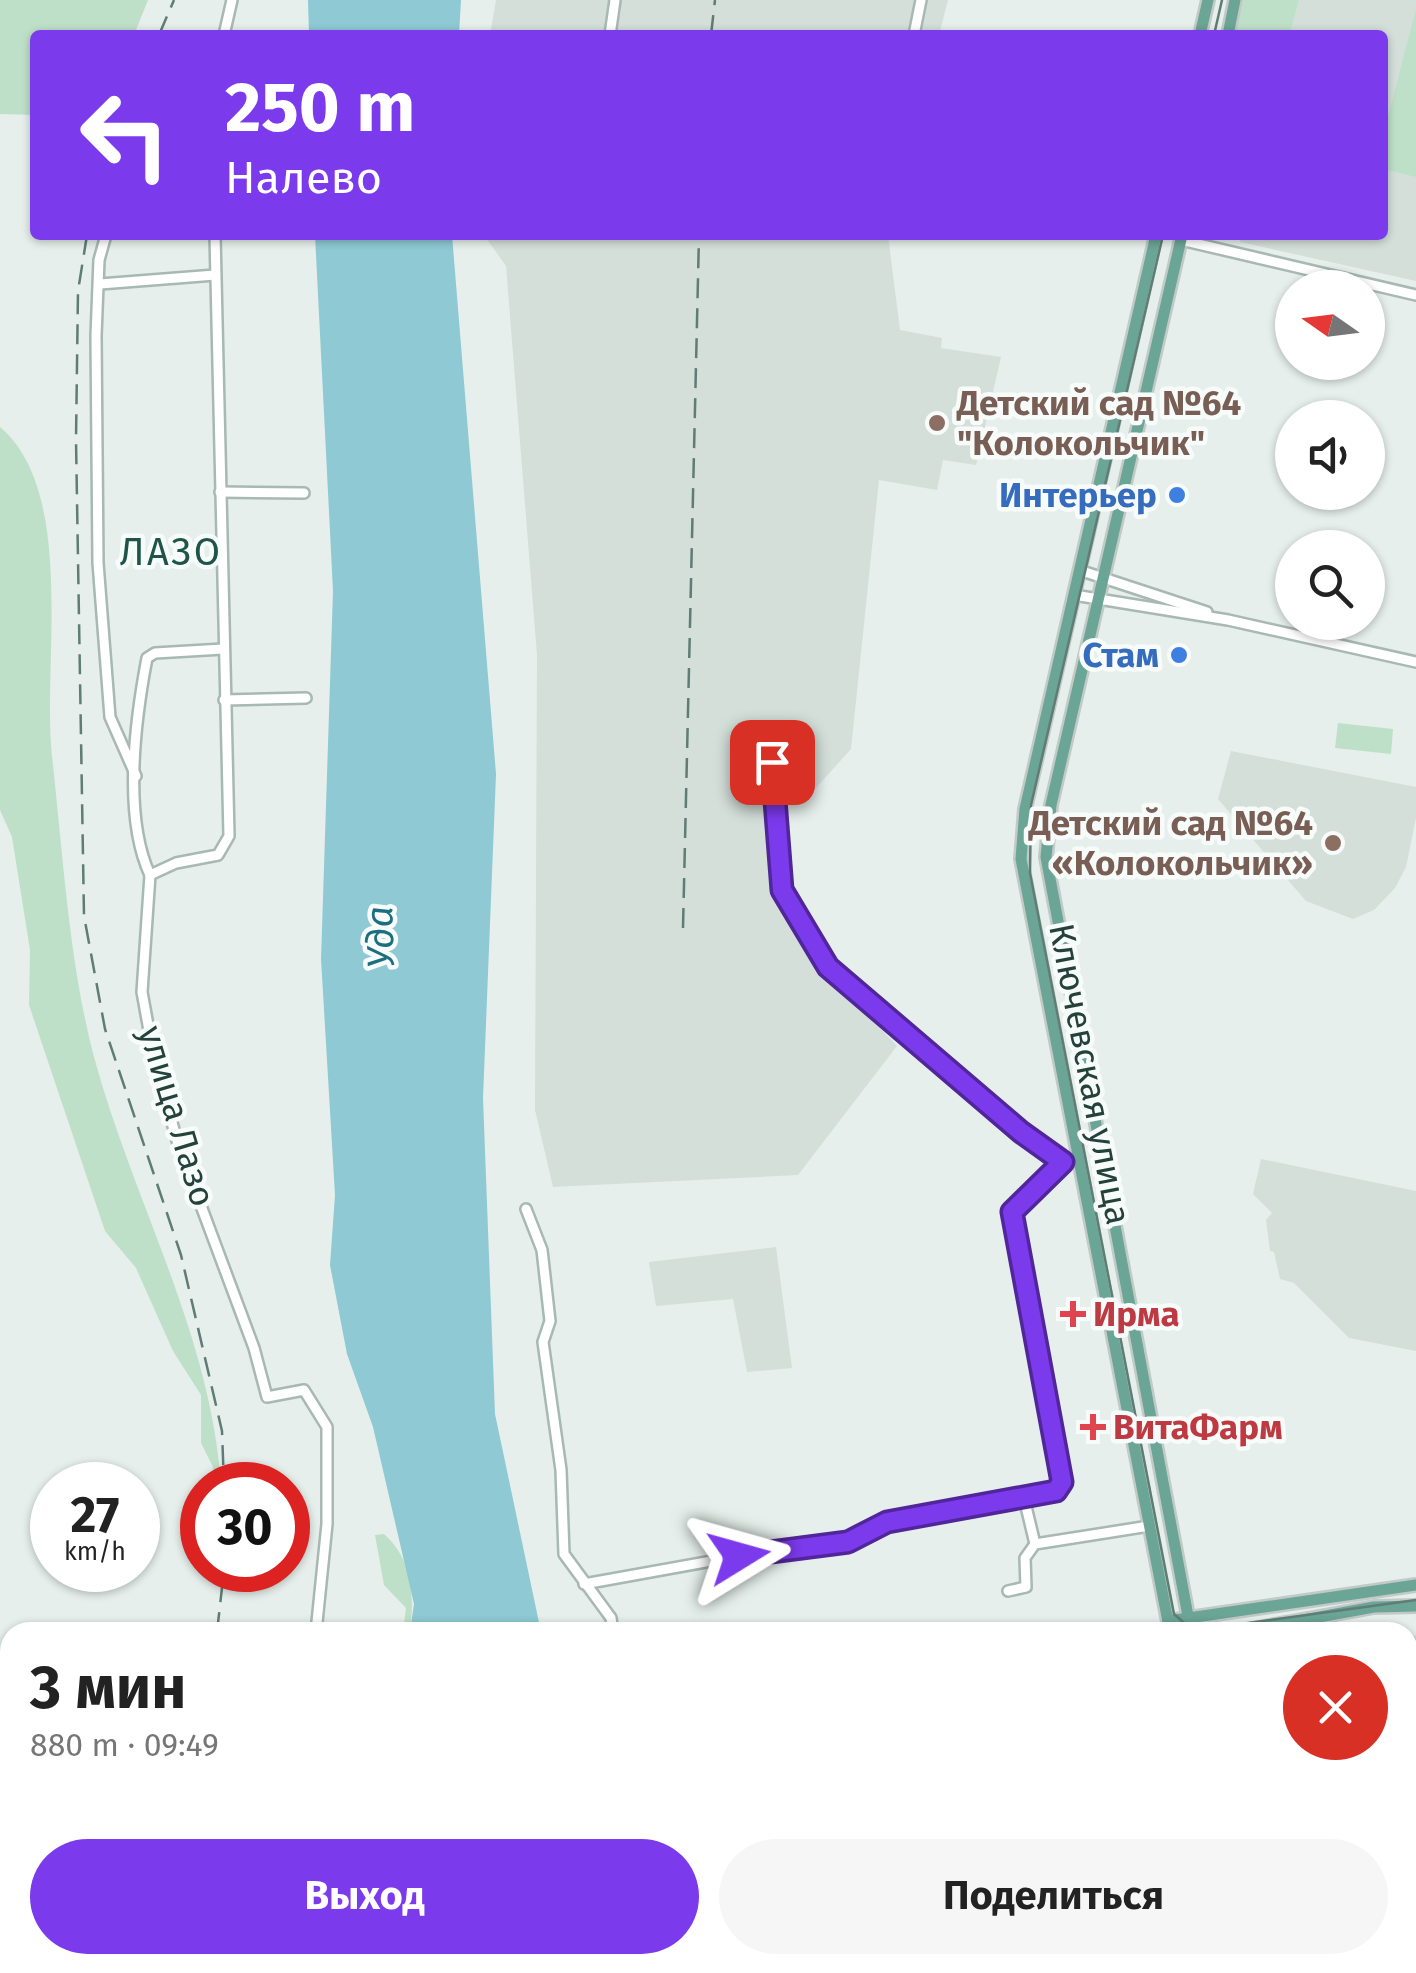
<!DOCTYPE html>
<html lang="ru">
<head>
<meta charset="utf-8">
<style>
	:root { --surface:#fff; --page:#f6f6f6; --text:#222; --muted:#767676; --accent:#7c3aed }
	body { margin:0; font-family:"Fira Sans",sans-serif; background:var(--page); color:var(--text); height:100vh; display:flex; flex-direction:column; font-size:38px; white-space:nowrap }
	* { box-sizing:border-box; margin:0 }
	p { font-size:32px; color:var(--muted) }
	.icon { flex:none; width:55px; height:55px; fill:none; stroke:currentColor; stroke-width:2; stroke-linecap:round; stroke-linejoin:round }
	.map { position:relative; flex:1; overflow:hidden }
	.panel { position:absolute; left:0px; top:1622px; width:1418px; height:352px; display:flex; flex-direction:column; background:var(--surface); border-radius:30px 30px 0 0; box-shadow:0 2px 8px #0004 }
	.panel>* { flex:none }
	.banner { position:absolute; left:30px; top:30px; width:1358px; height:210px; border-radius:10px; box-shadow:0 2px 8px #0004; background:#7c3aed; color:#fff; overflow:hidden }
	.needle { width:65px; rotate:284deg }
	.tools { position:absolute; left:1275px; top:270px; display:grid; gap:20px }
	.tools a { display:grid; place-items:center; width:110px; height:110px; border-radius:50%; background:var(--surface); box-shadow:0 2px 8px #0004; font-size:50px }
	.speed { position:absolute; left:30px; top:1462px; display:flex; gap:20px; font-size:50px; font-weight:700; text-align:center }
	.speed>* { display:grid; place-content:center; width:130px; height:130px; border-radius:50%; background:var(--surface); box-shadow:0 2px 8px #0004; line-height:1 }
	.speed small { font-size:25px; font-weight:400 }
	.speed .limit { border:15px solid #d22; background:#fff; color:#111 }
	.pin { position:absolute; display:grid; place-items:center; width:85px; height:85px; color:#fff; margin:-42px; border-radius:20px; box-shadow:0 5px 15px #0006 }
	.me { position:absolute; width:110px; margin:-55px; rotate:82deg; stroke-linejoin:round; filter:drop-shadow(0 0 8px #0008) }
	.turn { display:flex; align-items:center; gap:35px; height:210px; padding:0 30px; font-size:45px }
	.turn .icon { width:130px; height:130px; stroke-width:2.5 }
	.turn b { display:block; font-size:70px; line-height:85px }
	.round { display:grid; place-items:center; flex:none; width:105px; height:105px; border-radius:52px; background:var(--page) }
	.headline { display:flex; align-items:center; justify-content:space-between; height:170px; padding:0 30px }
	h1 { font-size:60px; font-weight:700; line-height:75px }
	.cta { display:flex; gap:20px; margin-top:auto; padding:20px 30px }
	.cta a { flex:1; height:115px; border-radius:60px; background:var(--accent); color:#fff; font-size:40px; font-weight:700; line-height:115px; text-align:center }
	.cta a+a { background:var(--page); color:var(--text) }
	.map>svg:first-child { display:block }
</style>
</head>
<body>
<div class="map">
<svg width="1416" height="1973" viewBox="0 0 1416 1973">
	<rect width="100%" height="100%" fill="#e6efeb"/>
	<!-- built -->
	<g fill="#d4dfda">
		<polygon points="496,0 948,0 939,35 490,35"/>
		<polygon points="1299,0 1416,0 1416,281 1240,242 1242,235 1382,235 1382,35 1290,35"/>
		<polygon points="484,235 888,235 900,330 942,338 941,348 1001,357 976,465 943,460 937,490 879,480 851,749 815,789 784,806 800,943 897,1046 798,1175 553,1187 535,1110 537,655 506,266"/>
		<polygon points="1231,751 1416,787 1416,818 1406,867 1395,888 1374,910 1353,919 1306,901 1218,799"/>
		<polygon points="1261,1159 1416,1191 1416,1351 1349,1338 1294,1283 1280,1279 1274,1252 1270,1251 1266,1220 1272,1213 1253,1194"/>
		<polygon points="776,1247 792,1368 747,1372 733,1299 656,1306 649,1262"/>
		<polygon points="1416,1635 1416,1973 1305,1973 1302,1965 1408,1965 1408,1638"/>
		<polygon points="0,1687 10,1687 10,1965 82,1965 80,1973 0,1973"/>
		<polygon points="856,1965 1049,1965 1054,1973 861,1973"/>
	</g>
	<!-- green -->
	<g fill="#bfe0c8">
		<polygon points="0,0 148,0 134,35 35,35 35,115 0,114"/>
		<polygon points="1243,0 1299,0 1290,35 1235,35"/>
		<polygon points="1416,9 1416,177 1383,169 1383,136"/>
		<path d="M0 427C77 492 42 666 52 756 63 854 69 962 94 1057 133 1201 211 1335 221 1485H213V1467L201 1443V1395L173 1351 136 1268 105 1231 29 1005 30 950 12 837 0 810Z"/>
		<polygon points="1338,723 1393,729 1391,754 1335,748"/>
		<path d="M384 1534C412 1558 415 1597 410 1632H403L406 1608 384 1585 375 1535Z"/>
	</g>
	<!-- water -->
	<g fill="#8ec9d4">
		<polygon points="308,0 461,0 459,35 309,35"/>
		<polygon points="315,235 452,235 496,774 483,1098 495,1414 541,1632 410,1632 414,1604 373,1427 347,1354 330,1265 335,1195 321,959 333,591"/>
		<polygon points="439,1965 456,1965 463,1971 466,1965 626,1965 630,1973 443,1973"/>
	</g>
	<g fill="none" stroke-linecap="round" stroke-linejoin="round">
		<defs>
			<g id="minor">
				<polyline points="224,35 232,0"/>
				<polyline points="610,35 615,0"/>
				<polyline points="914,35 921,0"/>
				<polyline points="106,235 99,260 96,336 98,563 110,717 136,776"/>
				<polyline points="1181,240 1416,295"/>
				<polyline points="100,284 215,275"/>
				<polyline points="220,492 304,493"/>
				<polyline points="1079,570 1207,612"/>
				<polyline points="1074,595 1228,620 1416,662"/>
				<polyline points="224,700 306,698"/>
				<polyline points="772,762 782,890 828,967 1021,1132 1066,1162"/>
				<polyline points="150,875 142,992 154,1058 178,1144 254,1348 267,1397 304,1390 327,1427 327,1524 316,1632"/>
				<polyline points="150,875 176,863 218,855 229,836 215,235"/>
				<path d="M150 875C123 817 135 721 147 658L155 653 223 649"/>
				<polyline points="526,1209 542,1250 550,1321 543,1342 561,1470 564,1554 611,1618 613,1632"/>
				<polyline points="1024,1498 1035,1544"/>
				<polyline points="584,1584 778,1549 848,1542 887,1522 1062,1488 1011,1212 1063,1162"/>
				<polyline points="1008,1591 1026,1587 1025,1558 1035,1544 1149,1526"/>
				<polyline points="0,1676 10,1675"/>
				<polyline points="327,1965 328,1973"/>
				<polyline points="656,1965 659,1973"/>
				<polyline points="852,1965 856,1973"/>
				<polyline points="88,1973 89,1965"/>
			</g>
			<g id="major">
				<polyline points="1200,35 1208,0"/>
				<polyline points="1228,35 1235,0"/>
				<polyline points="1156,235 1025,809 1021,859 1170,1632"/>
				<polyline points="1182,235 1051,805 1046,857 1191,1632"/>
				<polyline points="1168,1621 1416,1585"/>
				<polyline points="1237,1632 1374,1607 1416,1606"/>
				<polyline points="1280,1965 1282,1973"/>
			</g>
		</defs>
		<!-- minor casing -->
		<use href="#minor" stroke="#a8b8b2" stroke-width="14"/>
		<!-- major casing -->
		<use href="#major" stroke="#c2cac8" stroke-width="16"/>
		<!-- minor -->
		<use href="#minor" stroke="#fff" stroke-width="9"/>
		<!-- major -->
		<use href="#major" stroke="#6aa596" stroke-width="11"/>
		<!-- tram -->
		<g stroke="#5f7d75" stroke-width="2.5">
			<polyline points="1214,35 1222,0"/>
			<polyline points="1163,235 1031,805 1030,873 1174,1614 1191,1629 1204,1629 1416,1600"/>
		</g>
		<!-- rail -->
		<g stroke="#5f7d75" stroke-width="2.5" stroke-dasharray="20 10" stroke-linecap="butt">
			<polyline points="159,35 174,0"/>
			<polyline points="711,35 715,0"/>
			<polyline points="87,235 78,291 76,440 84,916 105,1029 181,1255 222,1431 224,1485"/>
			<polyline points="683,928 699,235"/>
			<polyline points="217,1632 224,1570"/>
			<polyline points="155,1973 156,1965"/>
		</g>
	</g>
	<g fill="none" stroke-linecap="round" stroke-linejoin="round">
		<defs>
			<polyline id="route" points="739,1556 848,1542 887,1522 1056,1491 1062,1482 1012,1212 1063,1162 1021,1132 828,967 782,890 772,762"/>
		</defs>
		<!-- route casing -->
		<use href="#route" stroke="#51269a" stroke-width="25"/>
		<!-- route -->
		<use href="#route" stroke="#7c3aed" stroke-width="18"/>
	</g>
	<!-- markers -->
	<g fill="#8d6e63" stroke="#f7fbf9" stroke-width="4">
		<circle cx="937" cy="423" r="10"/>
		<circle cx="1333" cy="843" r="10"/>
	</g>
	<g fill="#3f7fe0" stroke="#f7fbf9" stroke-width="4">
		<circle cx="1177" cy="495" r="10"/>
		<circle cx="1179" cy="655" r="10"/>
	</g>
	<g fill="#e0444e" stroke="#f7fbf9" stroke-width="4">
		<path d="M1068 1299h10v10h10v10h-10v10h-10v-10h-10v-10h10z"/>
		<path d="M1088 1412h10v10h10v10h-10v10h-10v-10h-10v-10h10z"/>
	</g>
	<g text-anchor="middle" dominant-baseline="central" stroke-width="9" stroke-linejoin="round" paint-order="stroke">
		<!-- education labels -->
		<g font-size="35" font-weight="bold" fill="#785e54" stroke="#f7fbf9" text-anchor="start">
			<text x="957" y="403">Детский сад №64<tspan x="957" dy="40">"Колокольчик"</tspan></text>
			<text x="1313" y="823" text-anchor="end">Детский сад №64<tspan x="1313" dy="40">«Колокольчик»</tspan></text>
		</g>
		<!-- shop labels -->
		<g font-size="35" font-weight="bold" fill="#366cbe" stroke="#f7fbf9" text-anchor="end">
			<text x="1157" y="495">Интерьер</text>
			<text x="1159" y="655">Стам</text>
		</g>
		<!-- street labels -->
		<g font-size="35" fill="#24423a" stroke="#f7fbf9">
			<text transform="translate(1090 1074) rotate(79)">Ключевская улица</text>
			<text transform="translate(177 1116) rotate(73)">улица Лазо</text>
		</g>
		<!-- health labels -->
		<g font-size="35" font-weight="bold" fill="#be3a42" stroke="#f7fbf9" text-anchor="start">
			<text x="1093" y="1314">Ирма</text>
			<text x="1113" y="1427">ВитаФарм</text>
		</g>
		<!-- neighbourhood labels -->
		<g font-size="38" letter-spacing="2.5" fill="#1f5548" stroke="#f7fbf9">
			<text x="171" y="552">ЛАЗО</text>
		</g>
		<!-- water labels -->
		<g font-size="38" font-style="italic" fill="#1c6f80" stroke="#f7fbf9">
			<text transform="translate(380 937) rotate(-92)">Уда</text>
		</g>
	</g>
</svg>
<div class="tools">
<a><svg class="needle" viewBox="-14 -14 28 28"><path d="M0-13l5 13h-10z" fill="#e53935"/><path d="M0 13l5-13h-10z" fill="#767676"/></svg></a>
<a><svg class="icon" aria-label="sound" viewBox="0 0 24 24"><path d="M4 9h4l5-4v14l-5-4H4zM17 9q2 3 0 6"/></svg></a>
<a><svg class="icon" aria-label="search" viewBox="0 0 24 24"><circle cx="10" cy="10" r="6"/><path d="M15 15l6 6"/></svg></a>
</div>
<div class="speed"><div>27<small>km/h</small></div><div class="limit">30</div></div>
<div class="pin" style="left:772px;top:762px;background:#d93025"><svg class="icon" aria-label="arrive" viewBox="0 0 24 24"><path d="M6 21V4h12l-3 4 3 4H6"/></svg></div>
<svg class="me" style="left:739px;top:1556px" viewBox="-20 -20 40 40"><path d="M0-17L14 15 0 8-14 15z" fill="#7c3aed" stroke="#fff" stroke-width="4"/></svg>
<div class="banner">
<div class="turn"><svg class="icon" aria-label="left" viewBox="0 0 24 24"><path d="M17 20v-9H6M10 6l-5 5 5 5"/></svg><div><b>250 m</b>Налево</div></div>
</div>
<section class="panel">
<div class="headline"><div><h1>3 мин</h1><p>880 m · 09:49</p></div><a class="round" style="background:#d93025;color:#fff"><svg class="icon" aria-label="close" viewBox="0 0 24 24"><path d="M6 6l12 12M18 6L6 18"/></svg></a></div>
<div class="cta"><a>Выход</a><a>Поделиться</a></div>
</section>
</div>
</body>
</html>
